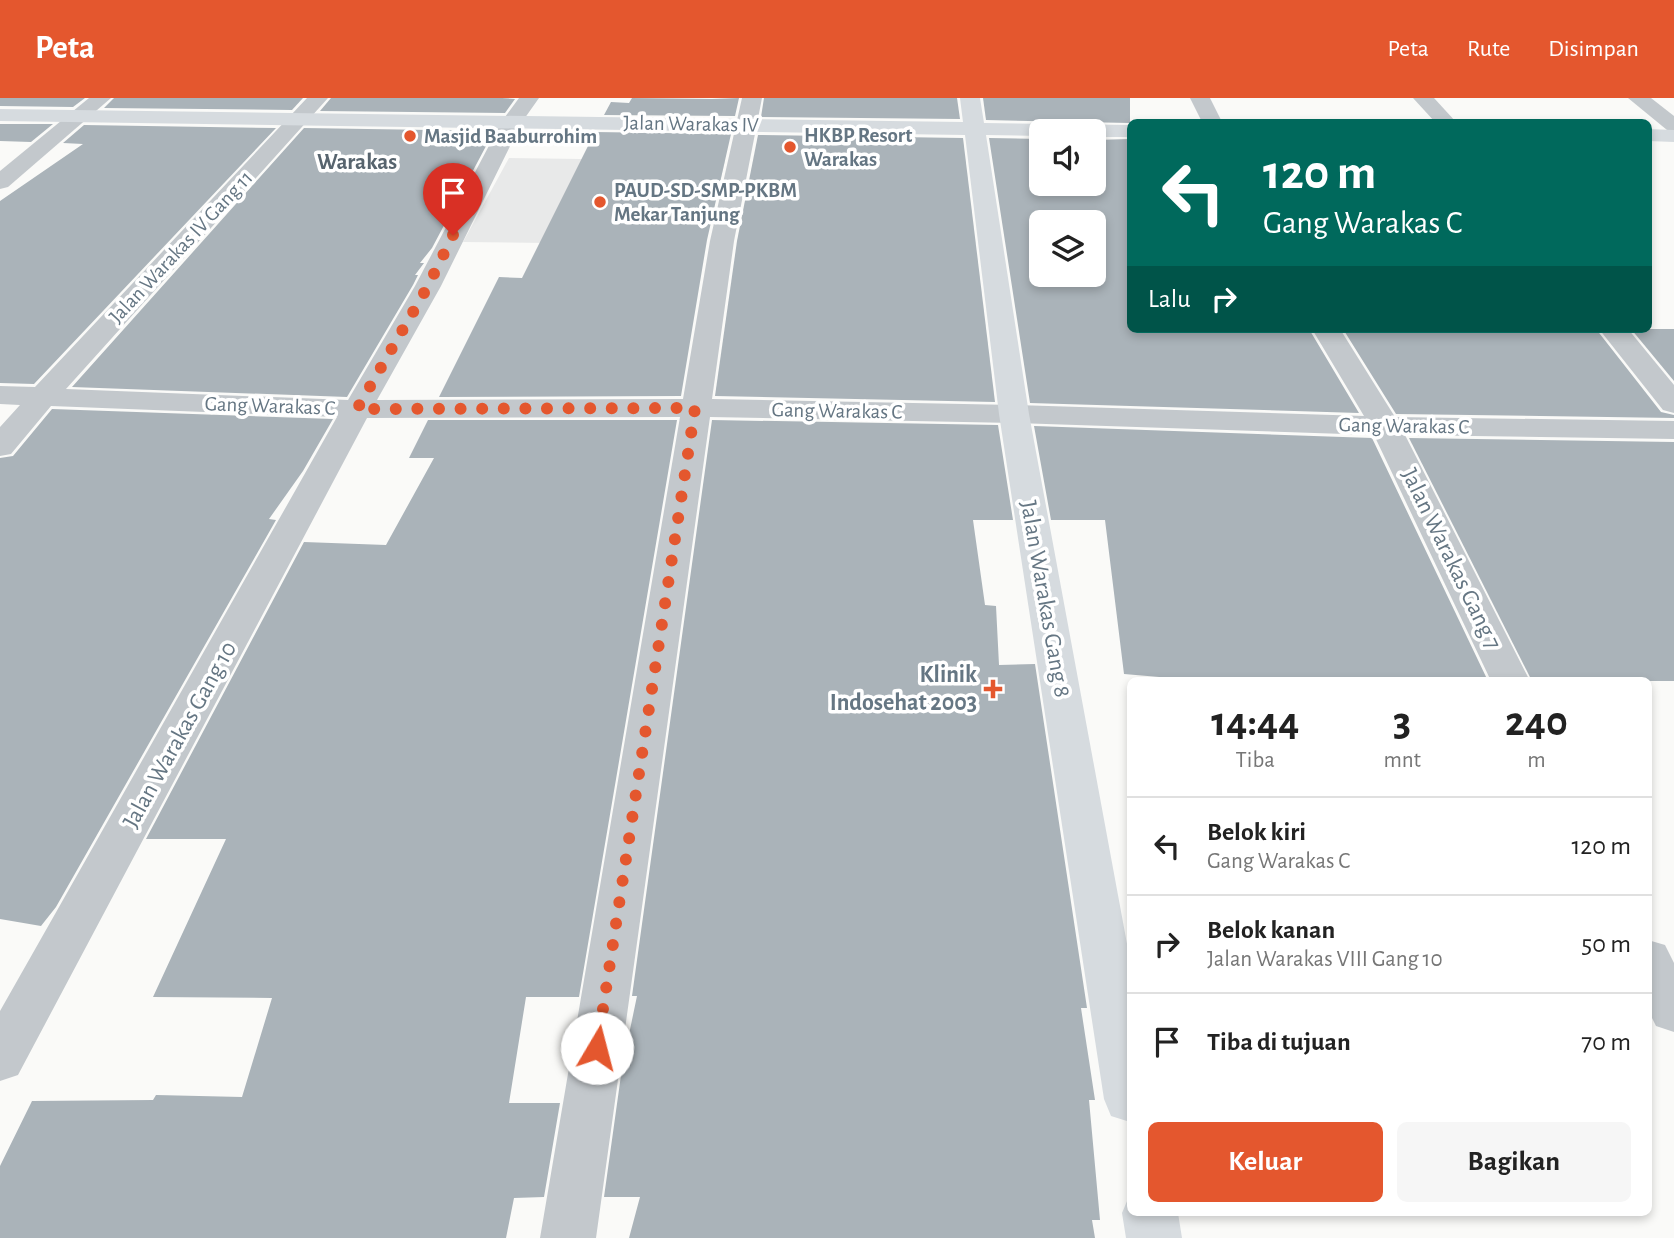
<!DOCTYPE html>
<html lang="id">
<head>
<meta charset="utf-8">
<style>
	:root { --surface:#fff; --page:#f6f6f6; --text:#222; --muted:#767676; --line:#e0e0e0; --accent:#e4572e }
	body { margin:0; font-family:"Alegreya Sans",sans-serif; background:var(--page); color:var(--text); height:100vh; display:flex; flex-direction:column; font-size:26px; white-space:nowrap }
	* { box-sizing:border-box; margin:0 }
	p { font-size:23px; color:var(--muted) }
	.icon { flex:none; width:38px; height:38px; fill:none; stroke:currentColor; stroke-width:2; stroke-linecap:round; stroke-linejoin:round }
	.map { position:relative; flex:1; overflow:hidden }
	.details { position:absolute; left:1127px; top:579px; width:525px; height:539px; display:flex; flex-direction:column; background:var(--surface); border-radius:10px; box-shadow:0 4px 10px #0003 }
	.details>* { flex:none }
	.banner { position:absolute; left:1127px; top:21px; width:525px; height:214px; border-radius:10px; box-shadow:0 4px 10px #0003; background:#00695c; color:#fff; overflow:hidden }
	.fabs { position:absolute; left:1029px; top:21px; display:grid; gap:14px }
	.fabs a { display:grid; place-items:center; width:77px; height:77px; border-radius:10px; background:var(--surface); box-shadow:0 4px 10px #0003; font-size:35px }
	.pin { position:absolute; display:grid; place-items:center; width:60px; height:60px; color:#fff; margin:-72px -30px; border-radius:50% 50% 50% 0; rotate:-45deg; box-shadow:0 0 7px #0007 }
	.pin .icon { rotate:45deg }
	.me { position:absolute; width:77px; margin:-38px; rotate:8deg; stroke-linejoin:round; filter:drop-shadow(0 0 5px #0008) }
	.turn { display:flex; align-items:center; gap:24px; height:147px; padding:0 21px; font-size:32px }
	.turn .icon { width:91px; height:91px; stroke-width:2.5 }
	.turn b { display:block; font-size:49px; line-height:60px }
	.then { display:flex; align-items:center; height:66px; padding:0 21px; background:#0003; gap:14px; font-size:26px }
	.eta { display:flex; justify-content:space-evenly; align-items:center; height:119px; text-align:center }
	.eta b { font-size:42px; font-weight:600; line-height:49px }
	.action { display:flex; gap:14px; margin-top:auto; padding:14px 21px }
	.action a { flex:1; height:80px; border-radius:10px; background:var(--accent); color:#fff; font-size:28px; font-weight:600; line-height:80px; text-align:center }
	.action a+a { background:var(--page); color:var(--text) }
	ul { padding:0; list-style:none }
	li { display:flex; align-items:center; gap:21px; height:98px; padding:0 21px; border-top:2px solid var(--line) }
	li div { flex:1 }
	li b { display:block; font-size:26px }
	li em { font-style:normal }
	header { display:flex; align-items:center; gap:42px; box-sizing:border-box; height:98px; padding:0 35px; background:var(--accent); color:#fff }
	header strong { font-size:33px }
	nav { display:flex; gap:38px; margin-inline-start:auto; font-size:24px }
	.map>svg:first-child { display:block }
</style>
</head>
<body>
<header>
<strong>Peta</strong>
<nav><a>Peta</a><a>Rute</a><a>Disimpan</a></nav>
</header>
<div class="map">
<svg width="1674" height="1140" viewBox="0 0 1674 1140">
	<rect width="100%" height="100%" fill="#fafaf8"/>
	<!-- built -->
	<polygon fill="#e8e9e9" points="509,60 725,63 705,147 463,144"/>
	<!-- building -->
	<g fill="#aab3b9" fill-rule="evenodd">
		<polygon points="0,0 85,0 73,9 0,8"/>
		<polygon points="114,0 303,0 292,12 104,10"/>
		<polygon points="331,0 502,0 515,1 505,15 320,13"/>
		<polygon points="632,0 712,1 739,0 735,18 604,17 611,4 629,5"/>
		<polygon points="764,0 957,0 960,21 761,19"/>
		<polygon points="983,0 1130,0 1130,25 986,22"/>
		<polygon points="0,26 53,26 31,44 0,43"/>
		<polygon points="84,27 276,30 34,286 0,285 0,103 83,46 63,45"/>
		<polygon points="304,30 494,33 432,150 420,165 424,165 415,177 418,177 413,187 347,299 72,289"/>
		<polygon points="595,34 731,36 707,142 681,298 439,299 499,179 522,180"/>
		<polygon points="758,37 963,40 995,304 715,298 737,143"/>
		<path d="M989 40 1041 41V86H1094V42L1130 41V231H1309L1359 315 1030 305ZM1041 124H1094V177H1041Z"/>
		<polygon points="1343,231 1596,231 1661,314 1674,317 1674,320 1396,316"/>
		<polygon points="1631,231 1674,231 1674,283"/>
		<polygon points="52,311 333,321 303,373 269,421 276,422 56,809 41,828 0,821 0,360 13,358"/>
		<polygon points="428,322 677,322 579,899 526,899 509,1005 560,1005 544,1099 514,1100 506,1140 0,1140 0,1068 32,1003 153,1002 156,997 242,999 272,900 153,899 226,741 146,741 304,444 386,447 434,360 409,360"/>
		<polygon points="712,322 998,327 1013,422 973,422 985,507 996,508 999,567 1035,566 1087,910 1081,910 1095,1002 1089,1002 1100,1122 1092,1122 1095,1140 629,1140 640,1099 604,1099 622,970 637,898 632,898"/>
		<polygon points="1034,328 1372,340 1488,583 1206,583 1124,576 1105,422 1051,422"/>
		<polygon points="1409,340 1674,344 1674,583 1532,583"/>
	</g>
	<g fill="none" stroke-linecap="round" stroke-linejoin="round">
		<!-- street -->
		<g fill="#c3c8cc" fill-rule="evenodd">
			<polygon points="89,0 111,0 8,89 0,91 0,73"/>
			<polygon points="307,0 328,0 66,291 348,302 415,188 502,23 519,0 539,0 522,24 441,188 377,302 683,301 710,143 742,0 762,0 734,143 712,301 1014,307 1364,318 1312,231 1340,231 1395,319 1674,323 1674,341 1405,337 1530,583 1491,583 1374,337 1014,325 710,319 596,1140 540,1140 680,319 367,320 18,977 0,983 0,913 337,319 51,308 11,356 0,358 0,329 20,307 0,306 0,288 35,289"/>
			<polygon points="1190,0 1210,0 1222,24 1202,24"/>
			<polygon points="1413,0 1434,0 1456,24 1435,24"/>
			<polygon points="1628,0 1651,0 1674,18 1674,34 1667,32"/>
			<polygon points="1599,231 1628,231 1674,287 1674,315 1663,312"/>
			<polygon points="1648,842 1665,847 1674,865 1674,934 1656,928 1648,912"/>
		</g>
		<!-- secondary -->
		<g fill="#d6dbdf" fill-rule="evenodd">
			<polygon points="960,0 980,0 984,25 1130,27 1130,39 1094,39 1094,33 1041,33 1041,38 986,37 1029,316 1130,862 1130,1024 1111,1018 1104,1001 999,316 965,37 0,23 0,11 963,24"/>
			<polygon points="1648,31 1674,32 1674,44 1648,43"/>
			<polygon points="1130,1096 1130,1115 1178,1115 1182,1140 1126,1140 1122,1115"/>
		</g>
	</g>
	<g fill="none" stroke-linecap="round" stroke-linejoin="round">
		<!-- route -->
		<polyline stroke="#e4572e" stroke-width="12" stroke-dasharray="0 21.6" points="453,137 428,188 357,311 695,310 597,950"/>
	</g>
	<!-- markers -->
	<g fill="#e4572e" stroke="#fff" stroke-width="2.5">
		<circle cx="410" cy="38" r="7"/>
		<circle cx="790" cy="49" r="7"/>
		<circle cx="600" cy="104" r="7"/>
		<path d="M989.5 580.5h7v7h7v7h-7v7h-7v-7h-7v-7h7z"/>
	</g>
	<g text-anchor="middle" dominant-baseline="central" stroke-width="7" stroke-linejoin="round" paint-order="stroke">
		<!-- far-street labels -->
		<g font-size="21" fill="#657683" stroke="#fff">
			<text transform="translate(691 26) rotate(1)">Jalan Warakas IV</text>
			<text transform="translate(181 149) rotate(-47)">Jalan Warakas IV Gang 11</text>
			<text transform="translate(270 308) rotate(2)">Gang Warakas C</text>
			<text transform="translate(837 313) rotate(1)">Gang Warakas C</text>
			<text transform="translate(1404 328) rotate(1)">Gang Warakas C</text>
		</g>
		<!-- far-poi labels -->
		<g font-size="21" font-weight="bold" fill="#657683" stroke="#fff" text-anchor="start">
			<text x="804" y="37">HKBP Resort<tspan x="804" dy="24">Warakas</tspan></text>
			<text x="424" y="38">Masjid Baaburrohim</text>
			<text x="614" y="92">PAUD-SD-SMP-PKBM<tspan x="614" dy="24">Mekar Tanjung</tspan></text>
		</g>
		<!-- far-quarter labels -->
		<g font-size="23" font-weight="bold" fill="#57646e" stroke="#fff">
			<text x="357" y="64">Warakas</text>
		</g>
		<!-- street labels -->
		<g font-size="24" fill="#657683" stroke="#fff">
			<text transform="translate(1451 461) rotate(64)">Jalan Warakas Gang 7</text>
			<text transform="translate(1045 501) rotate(80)">Jalan Warakas Gang 8</text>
			<text transform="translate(180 637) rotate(-61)">Jalan Warakas Gang 10</text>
		</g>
		<!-- poi labels -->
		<g font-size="24" font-weight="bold" fill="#657683" stroke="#fff" text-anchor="end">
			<text x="977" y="577">Klinik<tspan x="977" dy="28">Indosehat 2003</tspan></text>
		</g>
	</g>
</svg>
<div class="fabs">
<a><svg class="icon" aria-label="sound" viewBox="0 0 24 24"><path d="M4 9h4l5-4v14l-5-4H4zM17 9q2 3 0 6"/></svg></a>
<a><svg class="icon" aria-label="layers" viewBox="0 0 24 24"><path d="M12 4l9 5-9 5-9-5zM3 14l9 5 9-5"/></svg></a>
</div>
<div class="pin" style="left:453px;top:137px;background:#d93025"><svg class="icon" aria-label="arrive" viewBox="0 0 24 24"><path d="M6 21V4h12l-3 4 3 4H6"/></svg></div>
<svg class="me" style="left:597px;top:950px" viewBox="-20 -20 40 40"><circle r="19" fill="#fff"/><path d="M0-13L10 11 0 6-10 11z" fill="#e4572e"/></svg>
<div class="banner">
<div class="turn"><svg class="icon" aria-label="left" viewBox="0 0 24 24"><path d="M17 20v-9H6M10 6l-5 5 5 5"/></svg><div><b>120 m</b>Gang Warakas C</div></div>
<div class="then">Lalu<svg class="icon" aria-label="right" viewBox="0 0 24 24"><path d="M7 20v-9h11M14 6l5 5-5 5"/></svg></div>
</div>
<section class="details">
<div class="eta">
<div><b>14:44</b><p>Tiba</p></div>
<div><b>3</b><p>mnt</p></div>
<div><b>240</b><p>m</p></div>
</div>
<ul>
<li><svg class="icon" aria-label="left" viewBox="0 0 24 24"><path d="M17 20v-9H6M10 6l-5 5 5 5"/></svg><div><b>Belok kiri</b><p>Gang Warakas C</p></div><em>120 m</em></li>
<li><svg class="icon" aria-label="right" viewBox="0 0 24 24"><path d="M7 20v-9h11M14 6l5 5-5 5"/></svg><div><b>Belok kanan</b><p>Jalan Warakas VIII Gang 10</p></div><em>50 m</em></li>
<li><svg class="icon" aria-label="arrive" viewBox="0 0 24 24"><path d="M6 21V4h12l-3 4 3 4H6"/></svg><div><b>Tiba di tujuan</b></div><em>70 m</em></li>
</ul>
<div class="action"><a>Keluar</a><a>Bagikan</a></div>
</section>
</div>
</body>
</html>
